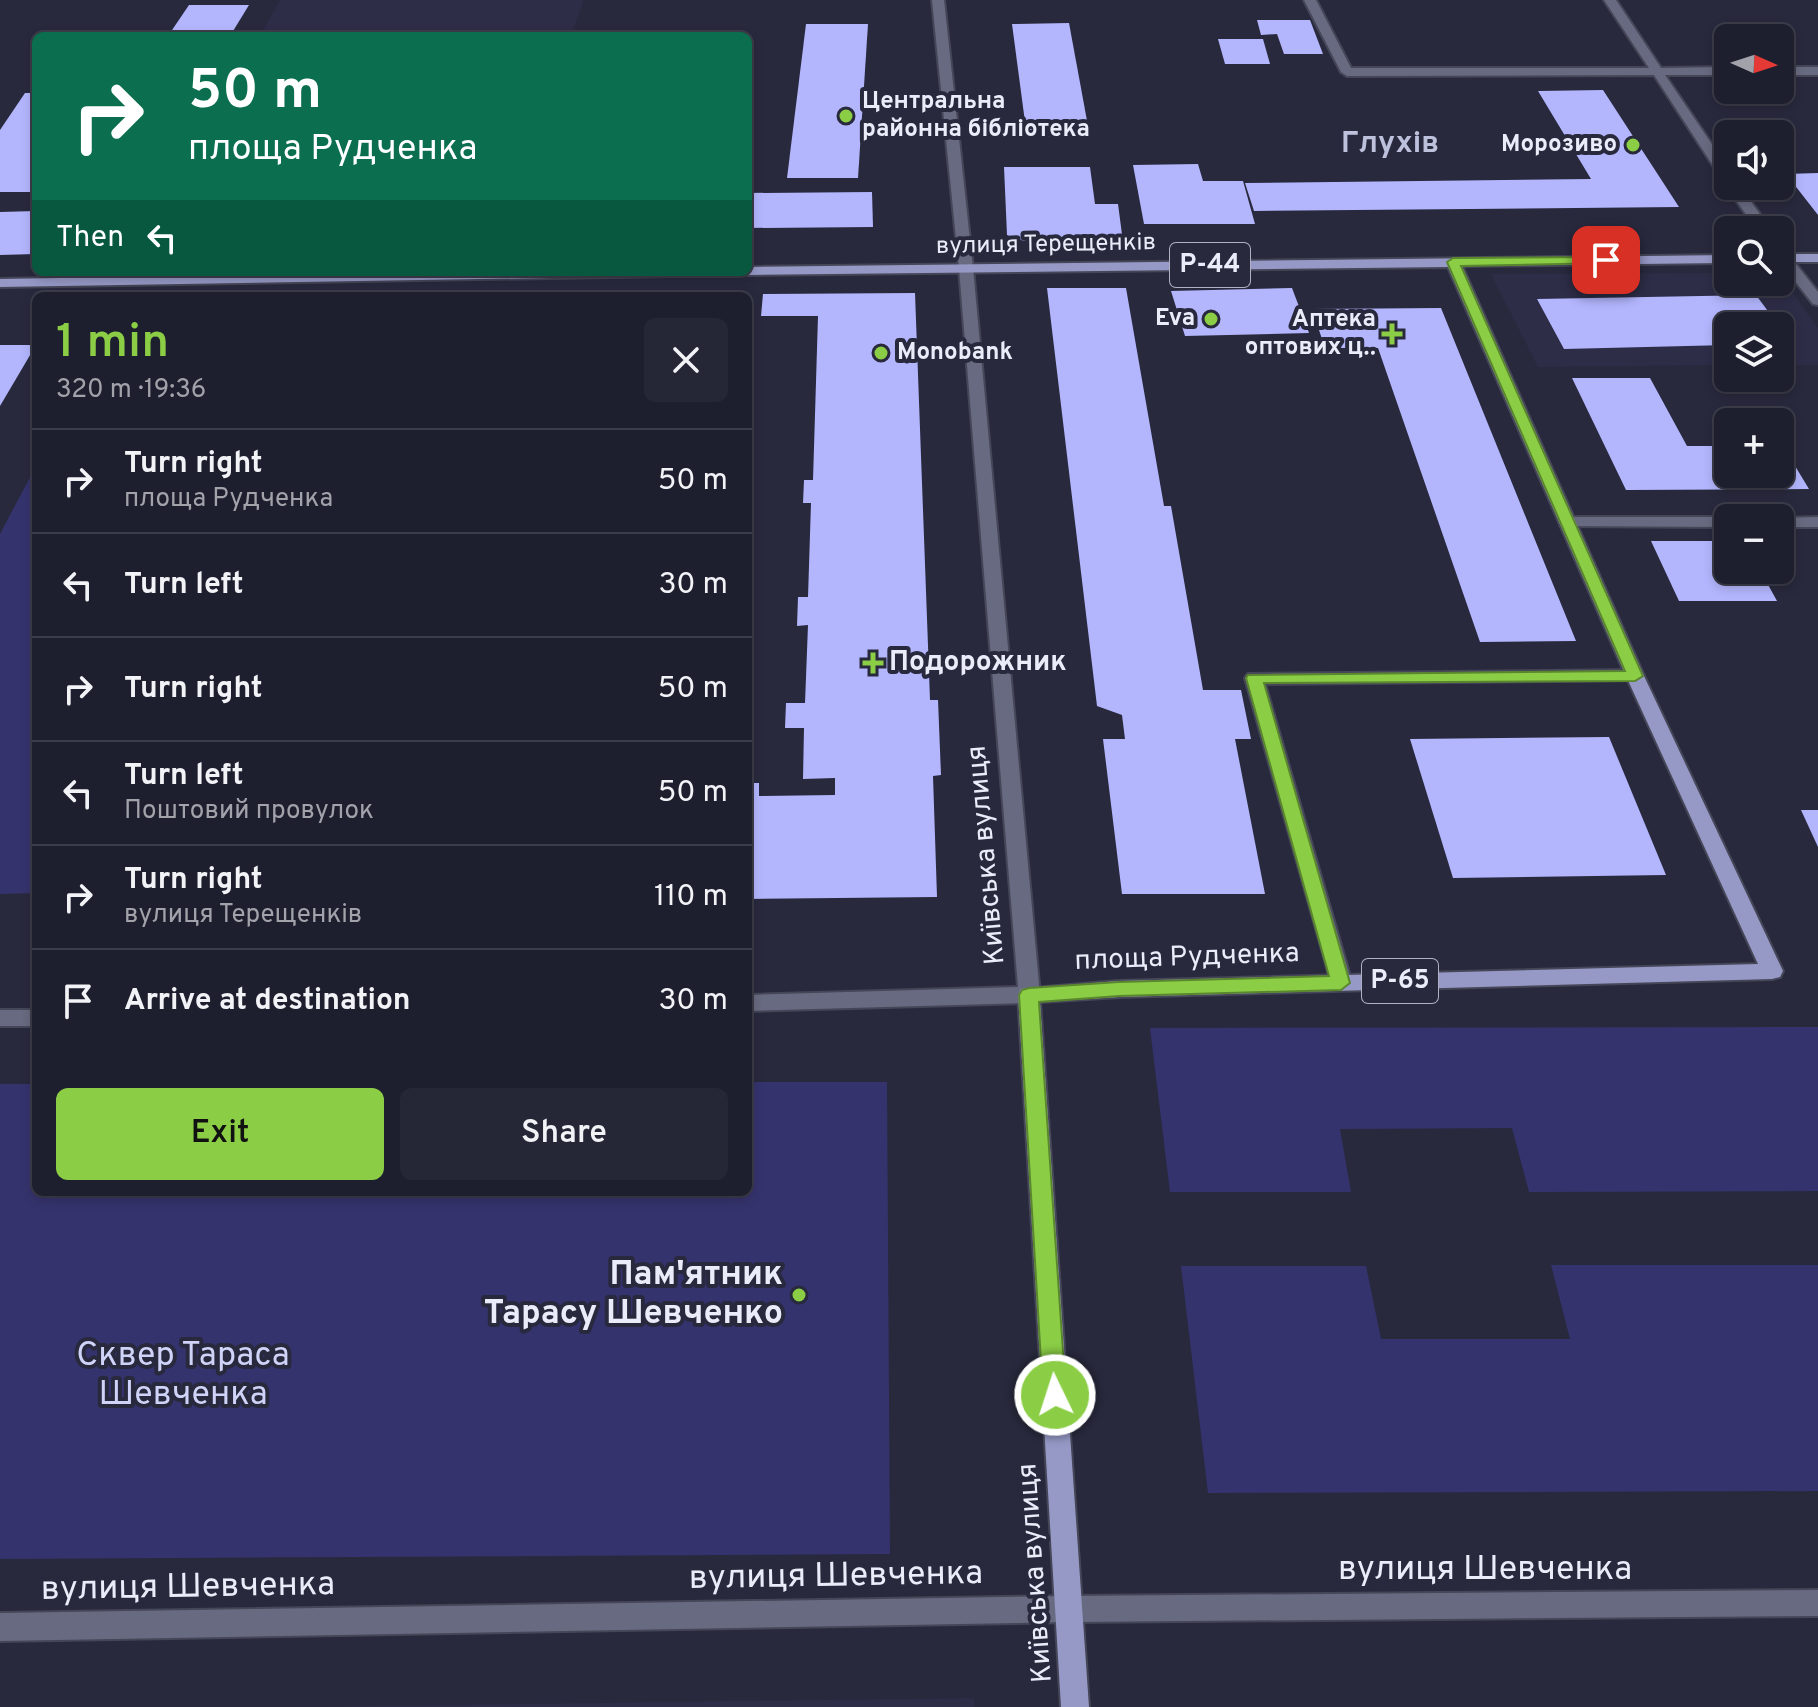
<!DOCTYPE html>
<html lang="en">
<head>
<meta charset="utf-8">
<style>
	:root { --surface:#1e1f2e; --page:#262736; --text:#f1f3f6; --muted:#a1a2aa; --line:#3c3d4a; --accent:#8bce46 }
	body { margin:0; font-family:Overpass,sans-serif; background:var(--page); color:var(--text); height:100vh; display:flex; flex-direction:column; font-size:30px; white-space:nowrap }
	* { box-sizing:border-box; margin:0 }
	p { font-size:26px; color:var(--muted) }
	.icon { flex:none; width:44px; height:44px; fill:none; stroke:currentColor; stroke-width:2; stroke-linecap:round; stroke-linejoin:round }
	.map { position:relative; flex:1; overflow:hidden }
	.side { position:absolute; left:32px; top:292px; width:720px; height:904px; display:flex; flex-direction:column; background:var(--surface); border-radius:12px; box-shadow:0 4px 12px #0003,0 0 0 2px var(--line) }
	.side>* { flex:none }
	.guide { position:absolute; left:32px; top:32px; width:720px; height:244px; border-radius:12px; box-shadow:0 4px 12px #0003,0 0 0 2px var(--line); background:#0b6e4f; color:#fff; overflow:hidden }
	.needle { width:52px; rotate:93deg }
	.buttons { position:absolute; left:1714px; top:24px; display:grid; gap:16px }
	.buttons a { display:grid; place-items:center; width:80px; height:80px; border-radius:12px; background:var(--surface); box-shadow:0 4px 12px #0003,0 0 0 2px var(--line); font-size:40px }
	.pin { position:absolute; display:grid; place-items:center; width:68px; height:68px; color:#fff; margin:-34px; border-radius:16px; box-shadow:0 4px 12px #0006 }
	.me { position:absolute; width:88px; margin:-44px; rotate:356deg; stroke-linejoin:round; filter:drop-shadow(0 0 6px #0008) }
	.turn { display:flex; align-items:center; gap:28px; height:168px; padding:0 24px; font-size:36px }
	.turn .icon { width:104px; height:104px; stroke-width:2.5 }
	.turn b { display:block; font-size:56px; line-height:68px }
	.then { display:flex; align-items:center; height:76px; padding:0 24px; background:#0003; gap:16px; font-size:30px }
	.round { display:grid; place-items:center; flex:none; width:84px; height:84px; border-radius:12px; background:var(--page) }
	.headline { display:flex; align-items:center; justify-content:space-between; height:136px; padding:0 24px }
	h1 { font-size:48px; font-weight:600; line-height:60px; color:var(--accent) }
	.action { display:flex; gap:16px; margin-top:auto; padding:16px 24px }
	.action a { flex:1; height:92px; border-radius:12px; background:var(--accent); color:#111; font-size:32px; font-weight:600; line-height:92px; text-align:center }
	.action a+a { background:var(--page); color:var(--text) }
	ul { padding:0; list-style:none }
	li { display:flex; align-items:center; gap:24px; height:104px; padding:0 24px; border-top:2px solid var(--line) }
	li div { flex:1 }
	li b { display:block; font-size:30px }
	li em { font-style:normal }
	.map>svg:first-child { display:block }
</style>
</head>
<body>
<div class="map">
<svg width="1818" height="1707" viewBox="0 0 1818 1707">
	<rect width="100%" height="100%" fill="#28293d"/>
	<!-- built -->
	<g fill="#2d2d48">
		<polygon points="280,0 584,0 571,36 260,36"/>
		<polygon points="1728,273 1728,282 1780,282 1780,275 1818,328 1818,365 1780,365 1780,326 1728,326 1728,365 1538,367 1491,274"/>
		<polygon points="974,1698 974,1707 299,1707"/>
	</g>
	<!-- green -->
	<g fill="#35336d">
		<polygon points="36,466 36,893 0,894 0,534"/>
		<polygon points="1818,1027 1818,1191 1529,1192 1512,1128 1340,1129 1351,1192 1170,1192 1150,1028"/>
		<polygon points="748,1082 887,1082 890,1554 0,1559 0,1084 36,1084 36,1192 748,1192"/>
		<polygon points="1551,1265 1818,1265 1818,1491 1208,1493 1181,1266 1366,1266 1381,1339 1570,1339"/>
	</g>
	<!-- building -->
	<g fill="#b3b6fd">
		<polygon points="189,5 249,5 230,36 168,36"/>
		<polygon points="1257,20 1310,20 1323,54 1284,54 1277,34 1261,35"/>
		<polygon points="1069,23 1090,137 1027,137 1012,24"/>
		<polygon points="806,24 868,24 858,178 787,178"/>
		<polygon points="1218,39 1263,39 1270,64 1225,64"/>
		<polygon points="1603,90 1679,207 1254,211 1245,183 1591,179 1538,91"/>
		<polygon points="25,93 36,93 36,192 0,192 0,130"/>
		<polygon points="1198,164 1203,181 1243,181 1255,224 1144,224 1133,165"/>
		<polygon points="1004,167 1090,167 1095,204 1118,204 1123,242 1024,241 1007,235"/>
		<polygon points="1818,173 1818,215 1786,174"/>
		<polygon points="872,192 873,227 748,228 748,193"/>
		<polygon points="36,211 36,254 0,255 0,212"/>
		<polygon points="1047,288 1126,288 1164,506 1171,506 1203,690 1241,690 1251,739 1235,739 1265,894 1122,894 1103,739 1125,739 1122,715 1097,706"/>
		<polygon points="1292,288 1309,333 1185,336 1171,291"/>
		<polygon points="915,293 930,700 938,700 941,775 933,776 937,897 748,899 748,783 759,783 759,796 835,795 835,778 803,779 804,728 785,728 786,703 805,703 808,625 797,626 798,597 808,597 811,503 803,503 804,480 813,480 818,316 761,316 763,294"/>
		<polygon points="1756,295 1779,326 1728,326 1728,345 1564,349 1537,299"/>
		<polygon points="1441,308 1576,641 1480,642 1378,348 1325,348 1312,309"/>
		<polygon points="0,345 36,345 0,406"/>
		<polygon points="1572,378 1650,378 1687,446 1728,446 1728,474 1780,474 1780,446 1783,446 1809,489 1626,490"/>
		<polygon points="1651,541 1728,541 1728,570 1760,570 1777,601 1679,601"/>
		<polygon points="1609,737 1666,875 1453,878 1410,739"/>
		<polygon points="1801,810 1818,810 1818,847"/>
	</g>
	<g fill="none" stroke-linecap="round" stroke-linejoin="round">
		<defs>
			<g id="minor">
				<polygon points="932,0 944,0 973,268 1040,995 1037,1001 1029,1003 748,1011 748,995 1018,987 959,268"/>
				<polygon points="1304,0 1316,0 1351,68 1649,68 1604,0 1616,0 1661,68 1728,67 1728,75 1665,75 1728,168 1728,182 1723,181 1654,75 1347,76 1341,72"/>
				<rect x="1780" y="67" width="38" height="8"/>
				<polygon points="1728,184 1740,186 1771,230 1757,230 1726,186"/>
				<polygon points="1780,249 1785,250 1818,292 1818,305 1813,304 1780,262"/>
				<polygon points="1567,517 1728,517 1732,518 1728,518 1728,527 1561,526 1559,522"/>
				<polygon points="1818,517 1818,527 1780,527 1780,518 1776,518"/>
				<polygon points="1635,670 1641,672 1644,676 1641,680 1265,684 1352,983 1349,989 1333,989 1245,678 1248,674"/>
				<rect x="0" y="1010" width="36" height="16"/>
				<polygon points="1818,1590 1818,1616 1069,1622 0,1641 0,1613 1069,1596"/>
			</g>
			<g id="major">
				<rect x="1780" y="254" width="38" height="8"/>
				<polygon points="1728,255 1728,263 1462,266 1644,676 1783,971 1780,977 1772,979 1119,997 1040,1002 1089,1707 1061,1707 1018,995 1021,989 1119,981 1758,964 1626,676 1448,267 748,275 742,272 748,272 748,267"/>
				<polygon points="414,272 676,272 669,276 0,287 0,279"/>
			</g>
		</defs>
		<!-- minor casing -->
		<use href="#minor" stroke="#454657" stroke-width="4"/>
		<!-- major casing -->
		<use href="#major" stroke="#454657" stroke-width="4"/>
		<!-- minor -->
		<use href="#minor" fill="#686a81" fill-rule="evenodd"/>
		<!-- major -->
		<use href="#major" fill="#9699c6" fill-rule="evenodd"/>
	</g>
	<!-- route -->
	<polygon fill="#8bce46" stroke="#5a862e" stroke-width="2" points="1606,257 1610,258 1610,263 1461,266 1643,676 1635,681 1264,683 1350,983 1341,990 1119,996 1039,1002 1066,1395 1063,1403 1055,1406 1047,1403 1043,1395 1019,995 1022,990 1029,988 1119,982 1329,976 1246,678 1248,675 1625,671 1447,262 1453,258"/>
	<!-- markers -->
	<g fill="#8bce46" stroke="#28293d" stroke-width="3">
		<circle cx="846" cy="116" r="8"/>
		<circle cx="1633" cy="145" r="8"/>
		<circle cx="1211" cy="319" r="8"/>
		<path d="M1388 322h8v8h8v8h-8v8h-8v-8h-8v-8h8z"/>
		<circle cx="881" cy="353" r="8"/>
		<path d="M869 651h8v8h8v8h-8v8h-8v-8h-8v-8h8z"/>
		<circle cx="799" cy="1295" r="8"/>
	</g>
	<g text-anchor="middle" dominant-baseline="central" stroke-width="8" stroke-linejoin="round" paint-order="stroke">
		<!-- far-poi labels -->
		<g font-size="24" font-weight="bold" fill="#ebecfa" stroke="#28293d" text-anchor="end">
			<text x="862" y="102" text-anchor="start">Центральна<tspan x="862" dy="28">районна бібліотека</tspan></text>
			<text x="1617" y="145">Морозиво</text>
			<text x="1195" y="319">Eva</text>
			<text x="1376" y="320">Аптека<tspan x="1376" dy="28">оптових ц‥</tspan></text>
			<text x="897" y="353" text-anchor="start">Monobank</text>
		</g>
		<!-- far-street labels -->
		<g font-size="24" fill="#ebecfa" stroke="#28293d">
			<text transform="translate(1046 245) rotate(-1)">вулиця Терещенків</text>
		</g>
		<!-- shield labels -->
		<g fill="#28293d" stroke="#b0b2c1" stroke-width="2">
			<rect x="1170" y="243" width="80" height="44" rx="6"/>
			<rect x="1362" y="959" width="76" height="44" rx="6"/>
		</g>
		<g font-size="26" font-weight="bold" fill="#ebecfa">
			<text x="1210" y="265">Р-44</text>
			<text x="1400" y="981">Р-65</text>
		</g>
		<!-- poi labels -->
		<g font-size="28" font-weight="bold" fill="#ebecfa" stroke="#28293d" text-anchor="start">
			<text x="889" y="663">Подорожник</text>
		</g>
		<!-- street labels -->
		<g font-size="28" fill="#ebecfa" stroke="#28293d">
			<text transform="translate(987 855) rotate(-95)">Київська вулиця</text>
			<text transform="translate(1187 958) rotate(-2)">площа Рудченка</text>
			<text transform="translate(1036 1573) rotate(-94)">Київська вулиця</text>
		</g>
		<!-- far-district labels -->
		<g font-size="30" font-weight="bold" fill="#bec1db" stroke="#28293d">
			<text x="1390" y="144">Глухів</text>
		</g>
		<!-- near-poi labels -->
		<g font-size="34" font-weight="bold" fill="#ebecfa" stroke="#28293d" text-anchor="end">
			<text x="783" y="1275">Пам'ятник<tspan x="783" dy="39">Тарасу Шевченко</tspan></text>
		</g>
		<!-- near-park labels -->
		<g font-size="34" fill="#d0d3f8" stroke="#28293d">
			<text x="183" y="1356">Сквер Тараса<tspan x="183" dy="39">Шевченка</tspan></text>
		</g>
		<!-- near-street labels -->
		<g font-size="34" fill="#ebecfa" stroke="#28293d">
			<text x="1485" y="1570">вулиця Шевченка</text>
			<text transform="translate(836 1577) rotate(-1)">вулиця Шевченка</text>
			<text transform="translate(188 1588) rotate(-1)">вулиця Шевченка</text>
		</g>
	</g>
</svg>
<div class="buttons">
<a><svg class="needle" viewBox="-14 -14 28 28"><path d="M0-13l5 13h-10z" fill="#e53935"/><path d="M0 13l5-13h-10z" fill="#a1a2aa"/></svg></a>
<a><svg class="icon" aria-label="sound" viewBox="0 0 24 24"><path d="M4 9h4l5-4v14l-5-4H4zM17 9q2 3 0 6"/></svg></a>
<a><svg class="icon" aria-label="search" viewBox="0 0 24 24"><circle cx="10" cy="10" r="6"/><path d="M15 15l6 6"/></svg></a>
<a><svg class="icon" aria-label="layers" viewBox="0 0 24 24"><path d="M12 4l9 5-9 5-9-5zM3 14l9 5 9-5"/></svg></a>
<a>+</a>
<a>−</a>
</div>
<div class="pin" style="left:1606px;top:260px;background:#d93025"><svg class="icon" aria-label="arrive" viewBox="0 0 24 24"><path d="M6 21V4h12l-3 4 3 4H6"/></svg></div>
<svg class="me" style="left:1055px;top:1395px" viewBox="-20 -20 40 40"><circle r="17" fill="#8bce46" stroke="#fff" stroke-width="3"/><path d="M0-11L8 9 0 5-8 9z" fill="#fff"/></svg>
<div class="guide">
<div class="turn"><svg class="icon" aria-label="right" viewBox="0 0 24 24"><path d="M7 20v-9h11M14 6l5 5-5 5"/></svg><div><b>50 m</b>площа Рудченка</div></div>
<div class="then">Then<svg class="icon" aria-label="left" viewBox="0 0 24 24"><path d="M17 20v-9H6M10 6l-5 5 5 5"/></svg></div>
</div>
<section class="side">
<div class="headline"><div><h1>1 min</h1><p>320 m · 19:36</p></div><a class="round"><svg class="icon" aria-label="close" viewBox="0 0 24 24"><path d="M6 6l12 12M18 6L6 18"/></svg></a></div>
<ul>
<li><svg class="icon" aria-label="right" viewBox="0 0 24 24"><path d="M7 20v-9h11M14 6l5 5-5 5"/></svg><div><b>Turn right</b><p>площа Рудченка</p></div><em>50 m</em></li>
<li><svg class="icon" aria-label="left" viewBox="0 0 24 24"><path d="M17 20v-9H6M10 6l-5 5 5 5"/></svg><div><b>Turn left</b></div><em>30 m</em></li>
<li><svg class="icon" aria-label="right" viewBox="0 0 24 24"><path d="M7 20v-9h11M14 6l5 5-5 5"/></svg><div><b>Turn right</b></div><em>50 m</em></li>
<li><svg class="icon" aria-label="left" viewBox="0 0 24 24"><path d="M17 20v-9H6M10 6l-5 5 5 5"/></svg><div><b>Turn left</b><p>Поштовий провулок</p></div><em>50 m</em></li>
<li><svg class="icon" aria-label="right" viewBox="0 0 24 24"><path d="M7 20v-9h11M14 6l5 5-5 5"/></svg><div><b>Turn right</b><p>вулиця Терещенків</p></div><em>110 m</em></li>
<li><svg class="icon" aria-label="arrive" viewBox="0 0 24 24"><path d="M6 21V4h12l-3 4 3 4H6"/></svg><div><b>Arrive at destination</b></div><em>30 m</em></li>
</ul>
<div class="action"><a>Exit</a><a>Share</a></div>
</section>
</div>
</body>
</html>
